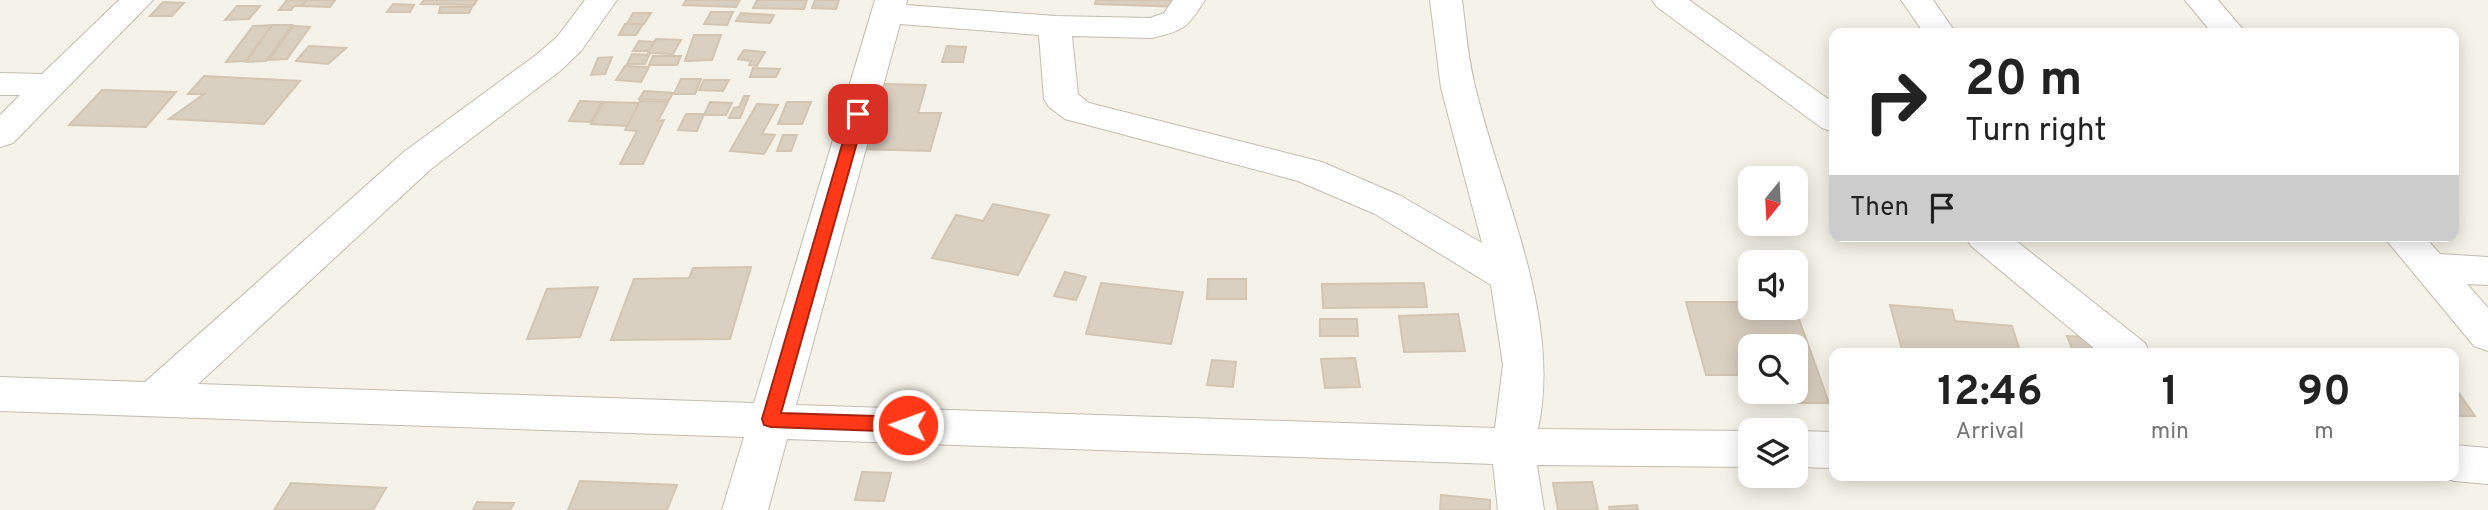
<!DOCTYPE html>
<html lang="en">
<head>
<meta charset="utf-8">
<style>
	:root { --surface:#fff; --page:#f2f2f2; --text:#222; --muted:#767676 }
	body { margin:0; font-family:Overpass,sans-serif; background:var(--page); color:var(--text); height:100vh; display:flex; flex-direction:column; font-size:26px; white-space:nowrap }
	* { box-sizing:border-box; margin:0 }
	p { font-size:23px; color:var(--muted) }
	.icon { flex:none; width:38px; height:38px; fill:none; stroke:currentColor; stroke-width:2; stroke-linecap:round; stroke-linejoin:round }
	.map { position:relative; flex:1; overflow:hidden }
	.sheet { position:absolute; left:1829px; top:348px; width:630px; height:133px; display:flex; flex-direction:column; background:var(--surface); border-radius:14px; box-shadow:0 4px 18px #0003 }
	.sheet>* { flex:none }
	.guide { position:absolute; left:1829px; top:28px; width:630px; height:214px; border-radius:14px; box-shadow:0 4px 18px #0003; background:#fff; color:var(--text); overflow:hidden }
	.needle { width:46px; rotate:198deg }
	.fabs { position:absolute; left:1738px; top:166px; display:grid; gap:14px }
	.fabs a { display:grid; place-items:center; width:70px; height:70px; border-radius:14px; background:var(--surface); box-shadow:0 4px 18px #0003; font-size:35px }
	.pin { position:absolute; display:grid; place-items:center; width:60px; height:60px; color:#fff; margin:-30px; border-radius:14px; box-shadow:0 4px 10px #0006 }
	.me { position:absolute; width:77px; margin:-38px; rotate:272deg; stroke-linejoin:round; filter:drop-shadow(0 0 5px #0008) }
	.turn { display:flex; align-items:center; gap:24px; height:147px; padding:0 21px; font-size:32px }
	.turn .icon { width:91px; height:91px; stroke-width:2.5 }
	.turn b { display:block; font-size:49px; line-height:60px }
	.then { display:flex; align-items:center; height:66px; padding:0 21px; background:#0003; gap:14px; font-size:26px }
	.eta { display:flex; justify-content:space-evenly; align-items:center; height:119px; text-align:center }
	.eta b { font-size:42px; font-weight:700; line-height:49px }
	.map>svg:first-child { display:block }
</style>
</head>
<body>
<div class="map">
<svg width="2488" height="510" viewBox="0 0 2488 510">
	<rect width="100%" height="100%" fill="#f5f2e9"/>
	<!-- building -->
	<g fill="#dad0c1" stroke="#d3c5b1" stroke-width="2">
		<polygon points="287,0 306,0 301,6 294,6 291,10 279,10"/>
		<polygon points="307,0 335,0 330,7 302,6"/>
		<polygon points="424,0 477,0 474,5 421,4"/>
		<polygon points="686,0 740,0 736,7 683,5"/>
		<polygon points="757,0 807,0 804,9 753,8"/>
		<polygon points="815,0 839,0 836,9 812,8"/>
		<polygon points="1096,0 1183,0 1182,7 1095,4"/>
		<polygon points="163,2 184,3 172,16 150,16"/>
		<polygon points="393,4 414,5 410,12 387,12"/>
		<polygon points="237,6 260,6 249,19 225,20"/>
		<polygon points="440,7 472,7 469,13 439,13"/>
		<polygon points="711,12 733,12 727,25 704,24"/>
		<polygon points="633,13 651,13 644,24 627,24"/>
		<polygon points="741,13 774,15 770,23 736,21"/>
		<polygon points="625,24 643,24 636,35 619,35"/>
		<polygon points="272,25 292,25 266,61 246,62"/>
		<polygon points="272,25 246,61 226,62 253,26"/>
		<polygon points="293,26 310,27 287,59 269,60"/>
		<polygon points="694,35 721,35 712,60 685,61"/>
		<polygon points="656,39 681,40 673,54 648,53"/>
		<polygon points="639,41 654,42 649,51 633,51"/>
		<polygon points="309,46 346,48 328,64 296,61"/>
		<polygon points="947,46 966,47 963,62 942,62"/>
		<polygon points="744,50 765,52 757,66 749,65 751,61 738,59"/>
		<polygon points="632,54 649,55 645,64 627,64"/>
		<polygon points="653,56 681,56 677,65 649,65"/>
		<polygon points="612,57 605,74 591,75 598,58"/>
		<polygon points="625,66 649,67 641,82 616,80"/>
		<polygon points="753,68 780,69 776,77 750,77"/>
		<polygon points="204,76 300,81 264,124 169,119 204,94 188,94"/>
		<polygon points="681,79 701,79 695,94 674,94"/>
		<polygon points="704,80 729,80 723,91 699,90"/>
		<polygon points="882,84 926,85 918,113 941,113 930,151 860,149"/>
		<polygon points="102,90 176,92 146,127 69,125"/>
		<polygon points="644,91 673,93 669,100 639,99"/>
		<polygon points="744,96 749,96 740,118 729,118 734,108 739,107"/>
		<polygon points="580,101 602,102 591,122 569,121"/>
		<polygon points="640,101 668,102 658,121 664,120 643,164 620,164 637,131 625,130"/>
		<polygon points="604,102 639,103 627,126 591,124"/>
		<polygon points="710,102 732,103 726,115 704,115"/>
		<polygon points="787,102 811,102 802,124 778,124"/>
		<polygon points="757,104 778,105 762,134 775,135 764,154 730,151"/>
		<polygon points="686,114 704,114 697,131 678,130"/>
		<polygon points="783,135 797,135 791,151 777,151"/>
		<polygon points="993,204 1049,215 1018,275 932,258 956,215 983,221"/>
		<polygon points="751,267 730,339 611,340 634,279 689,278 693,268"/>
		<polygon points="1065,272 1086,277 1076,300 1054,296"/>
		<polygon points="1208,279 1246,279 1246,299 1207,299"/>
		<polygon points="1101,283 1183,292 1171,344 1086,334"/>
		<polygon points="1424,283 1427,307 1323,308 1322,284"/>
		<polygon points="598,287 580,337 527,339 547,289"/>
		<polygon points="1686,302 1750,302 1750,308 1795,308 1829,403 1793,403 1789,392 1796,392 1796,346 1750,346 1750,375 1706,375"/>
		<polygon points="1890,305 1952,310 1955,321 2012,326 2021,354 1899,354 1903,353"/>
		<polygon points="2075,310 2107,312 2125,354 2074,354 2067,336 2087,337"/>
		<polygon points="1458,314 1465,351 1404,352 1399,316"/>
		<polygon points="1320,319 1357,319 1358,336 1320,336"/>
		<polygon points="1355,358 1360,387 1325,388 1321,359"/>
		<polygon points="1212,360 1236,362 1233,387 1207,385"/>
		<polygon points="2454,386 2475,416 2454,416"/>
		<polygon points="862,472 891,473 884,501 855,500"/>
		<polygon points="580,481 677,485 667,510 568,510"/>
		<polygon points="1592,482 1598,510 1558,510 1553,483"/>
		<polygon points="291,483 386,488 373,510 274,510"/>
		<polygon points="1441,495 1490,500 1490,510 1440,510"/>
		<polygon points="477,502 514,503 510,510 473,510"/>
		<polygon points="1637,505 1638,510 1610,510 1609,507"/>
	</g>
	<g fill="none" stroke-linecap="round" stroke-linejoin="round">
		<defs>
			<g id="minor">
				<polygon points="119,0 153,0 13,143 0,147 0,115 20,95 0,95 0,73 42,74"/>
				<path d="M585 0H617L581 51 560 71 431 169 198 384 754 403 875 0H907L906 5 1055 16 1150 18 1164 13 1173 0H1205C1187 28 1185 30 1152 38L1072 36 1078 94 1089 103 1322 162 1401 196 1482 243 1441 88 1430 0H1462C1466 30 1468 61 1476 90 1502 198 1562 317 1538 429L1750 431V467L1537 465 1544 510H1498L1493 464 787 439 768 510H722L744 437 0 411V377L145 382 405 151 536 55 557 37ZM900 24 1039 35 1044 99 1049 107 1065 119 1298 181 1375 214 1491 285 1503 365 1495 428 796 405Z"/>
				<polygon points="1652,0 1689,0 1834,103 1834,132 1822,128 1657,7"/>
				<polygon points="1901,0 1933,0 1956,33 1924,33"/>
				<polygon points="2185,0 2218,0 2246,33 2212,33"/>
				<polygon points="1965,236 2010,236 2145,343 2150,354 2101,354 1971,246"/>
				<polygon points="2383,236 2424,236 2440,254 2488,257 2488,285 2467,284 2488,308 2488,351 2474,346"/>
				<polygon points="1796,431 1834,432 1834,468 1796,467"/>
				<polygon points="2454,445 2488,448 2488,484 2454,481 2439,476 2454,476"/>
			</g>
		</defs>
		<!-- minor casing -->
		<use href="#minor" stroke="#c4bcae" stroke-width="2"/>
		<!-- minor -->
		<use href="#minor" fill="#fff" fill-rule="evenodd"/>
	</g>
	<!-- route -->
	<polygon fill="#ff3817" stroke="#a6240f" stroke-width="2" points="858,110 865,114 781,413 908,417 914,419 917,425 914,430 908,432 771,427 764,425 762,419 851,114"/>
</svg>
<div class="fabs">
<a><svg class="needle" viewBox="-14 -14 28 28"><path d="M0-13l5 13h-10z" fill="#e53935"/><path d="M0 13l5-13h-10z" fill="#767676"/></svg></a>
<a><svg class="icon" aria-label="sound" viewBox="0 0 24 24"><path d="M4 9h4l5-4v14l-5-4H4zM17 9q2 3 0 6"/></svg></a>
<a><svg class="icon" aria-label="search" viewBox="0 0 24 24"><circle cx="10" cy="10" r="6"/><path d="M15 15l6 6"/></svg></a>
<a><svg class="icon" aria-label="layers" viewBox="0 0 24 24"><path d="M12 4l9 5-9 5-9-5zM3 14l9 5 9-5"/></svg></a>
</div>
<div class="pin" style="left:858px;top:114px;background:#d93025"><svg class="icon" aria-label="arrive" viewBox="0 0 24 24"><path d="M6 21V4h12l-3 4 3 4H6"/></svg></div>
<svg class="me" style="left:908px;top:425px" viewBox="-20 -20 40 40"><circle r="17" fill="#ff3817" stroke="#fff" stroke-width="3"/><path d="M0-11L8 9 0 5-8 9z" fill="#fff"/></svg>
<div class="guide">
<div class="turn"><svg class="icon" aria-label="right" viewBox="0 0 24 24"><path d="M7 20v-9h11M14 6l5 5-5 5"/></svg><div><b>20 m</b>Turn right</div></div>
<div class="then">Then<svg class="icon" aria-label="arrive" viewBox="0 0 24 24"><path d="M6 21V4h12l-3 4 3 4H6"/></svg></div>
</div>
<section class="sheet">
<div class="eta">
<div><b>12:46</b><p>Arrival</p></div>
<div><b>1</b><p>min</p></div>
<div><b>90</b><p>m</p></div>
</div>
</section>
</div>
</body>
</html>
